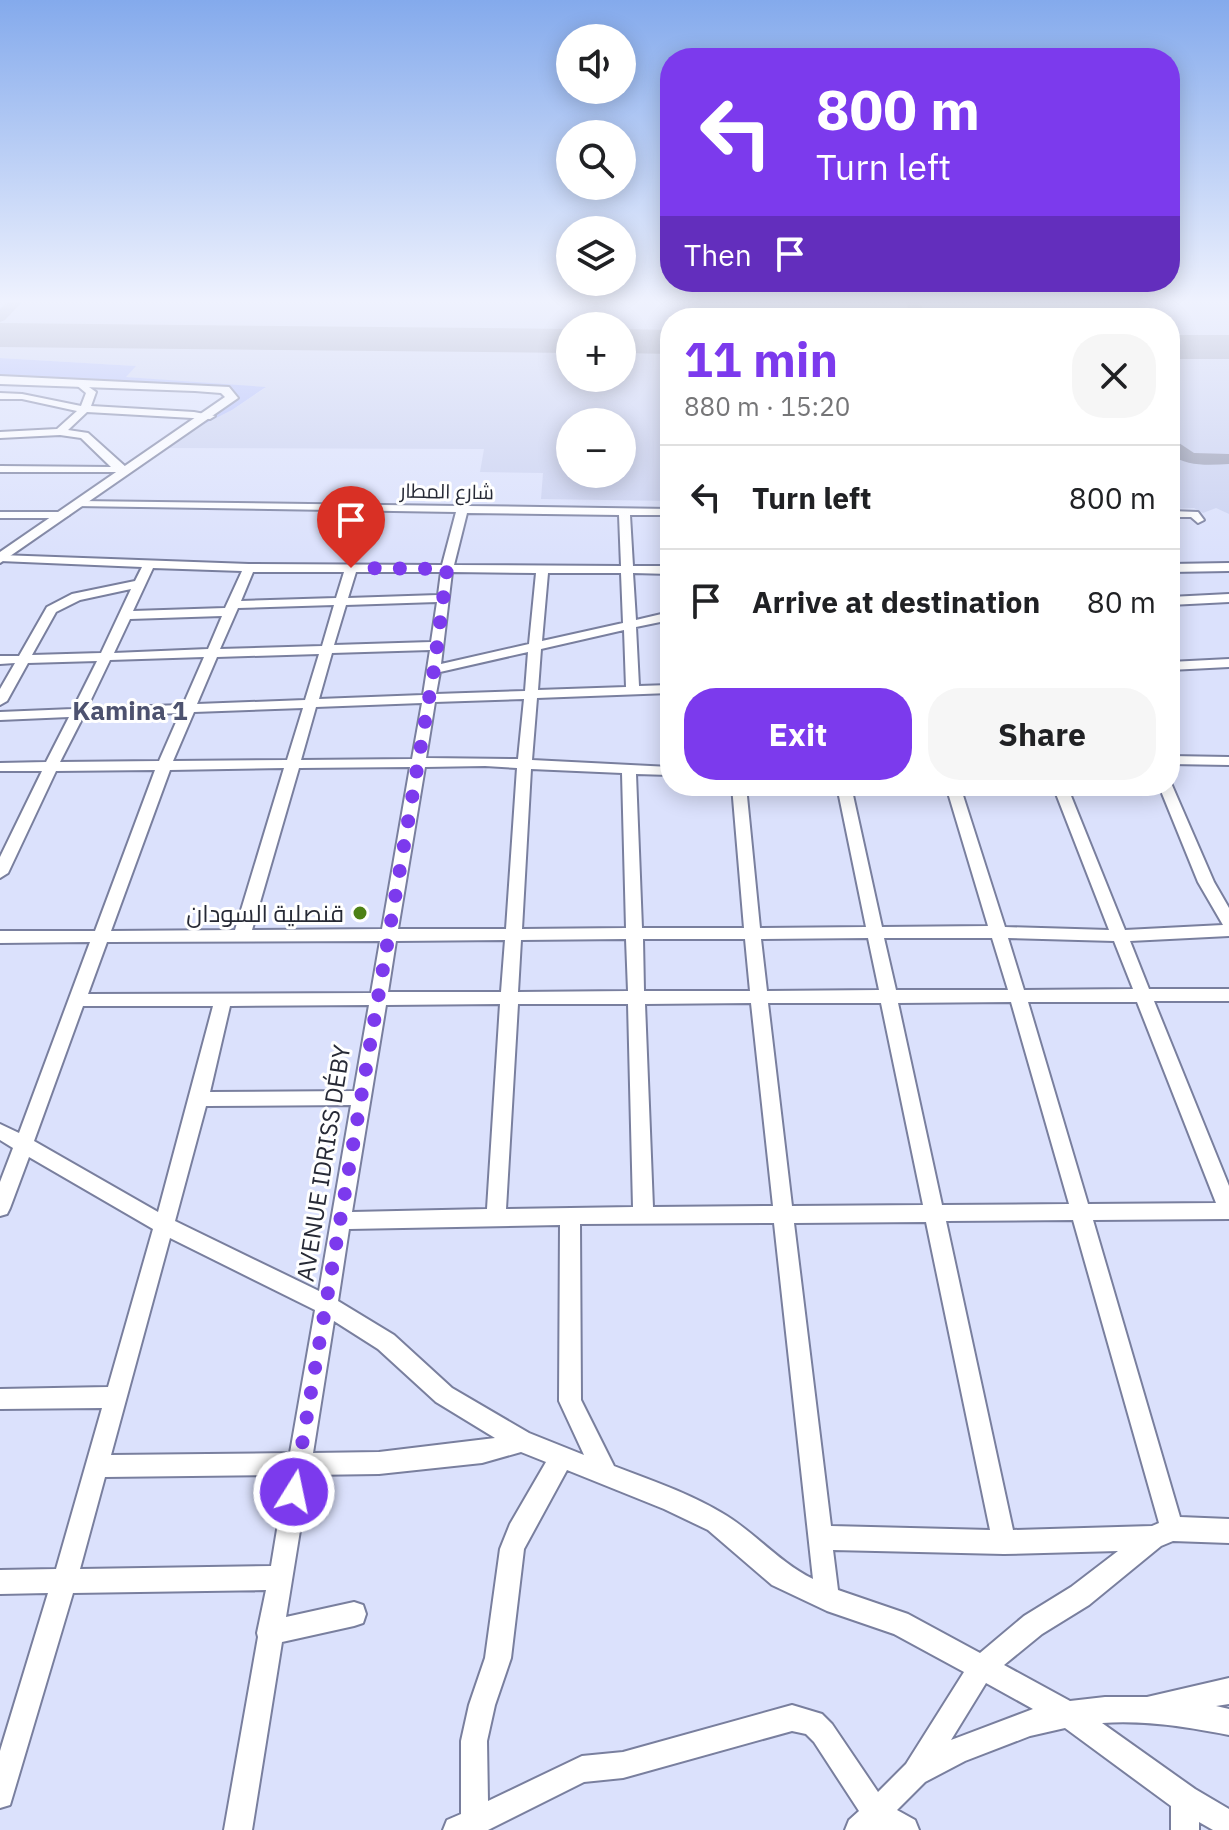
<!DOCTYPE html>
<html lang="en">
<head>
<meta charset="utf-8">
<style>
	:root { --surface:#fff; --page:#f6f6f6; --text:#202124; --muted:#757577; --line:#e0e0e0; --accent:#7c3aed }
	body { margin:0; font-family:"IBM Plex Sans",Cairo,sans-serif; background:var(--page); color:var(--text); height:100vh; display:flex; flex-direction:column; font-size:30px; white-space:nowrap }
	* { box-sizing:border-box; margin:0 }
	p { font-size:26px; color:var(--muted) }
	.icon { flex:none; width:44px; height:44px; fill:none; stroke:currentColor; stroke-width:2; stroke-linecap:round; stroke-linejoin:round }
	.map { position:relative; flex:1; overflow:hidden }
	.side { position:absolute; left:660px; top:308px; width:520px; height:488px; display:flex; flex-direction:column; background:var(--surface); border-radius:32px; box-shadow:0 4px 20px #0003 }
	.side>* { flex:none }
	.guide { position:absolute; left:660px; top:48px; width:520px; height:244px; border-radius:32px; box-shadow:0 4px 20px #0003; background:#7c3aed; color:#fff; overflow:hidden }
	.tools { position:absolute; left:556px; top:24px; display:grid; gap:16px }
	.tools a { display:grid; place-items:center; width:80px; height:80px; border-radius:50%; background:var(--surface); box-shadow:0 4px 20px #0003; font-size:40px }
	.pin { position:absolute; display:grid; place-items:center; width:68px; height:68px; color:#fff; margin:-82px -34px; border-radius:50% 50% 50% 0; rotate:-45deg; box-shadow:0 0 8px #0007 }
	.pin .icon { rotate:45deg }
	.me { position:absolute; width:88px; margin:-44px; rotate:10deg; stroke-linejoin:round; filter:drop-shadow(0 0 6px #0008) }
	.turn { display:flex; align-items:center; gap:28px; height:168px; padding:0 24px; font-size:36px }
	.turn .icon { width:104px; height:104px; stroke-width:2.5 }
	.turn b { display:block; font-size:56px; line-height:68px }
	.then { display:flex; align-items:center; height:76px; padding:0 24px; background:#0003; gap:16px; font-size:30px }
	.round { display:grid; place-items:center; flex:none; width:84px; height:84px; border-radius:32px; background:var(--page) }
	.headline { display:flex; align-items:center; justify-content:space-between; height:136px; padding:0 24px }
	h1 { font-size:48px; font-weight:700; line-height:60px; color:var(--accent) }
	.action { display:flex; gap:16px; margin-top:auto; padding:16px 24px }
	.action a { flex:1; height:92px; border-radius:32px; background:var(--accent); color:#fff; font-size:32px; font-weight:700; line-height:92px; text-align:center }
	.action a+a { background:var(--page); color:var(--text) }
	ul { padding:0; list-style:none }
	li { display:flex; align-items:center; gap:24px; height:104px; padding:0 24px; border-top:2px solid var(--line) }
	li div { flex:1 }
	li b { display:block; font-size:30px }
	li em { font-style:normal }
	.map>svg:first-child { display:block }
</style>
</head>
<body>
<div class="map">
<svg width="1229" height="1830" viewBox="0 0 1229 1830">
	<rect width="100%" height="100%" fill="#dbe1fc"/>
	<!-- built -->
	<path fill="#cad1f0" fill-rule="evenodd" d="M0 302H1229V514L1216 508 1203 513 1194 508 1170 509V318H670V501L541 499 543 473 480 472 484 449 157 448 232 410 265 388 125 377 134 366 0 358ZM570 326H622V378H570ZM570 422H622V474H570Z"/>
	<!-- green -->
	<polygon fill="#acb8f9" points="0,358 136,366 126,377 266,387 232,410 157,448 231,394 214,389 0,378"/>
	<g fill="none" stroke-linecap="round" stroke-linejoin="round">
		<!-- taxiway -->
		<g fill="#989cb2" fill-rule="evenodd">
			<polygon points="7,302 22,302 5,320 0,322 0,309"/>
			<polygon points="906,302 920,302 927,318 911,318"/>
			<path d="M1170 437 1194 453 1229 454V464C1209 465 1187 467 1170 454Z"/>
		</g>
		<!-- runway -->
		<g fill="#989cb2" fill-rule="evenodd">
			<polygon points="0,323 570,329 570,353 0,347"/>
			<polygon points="622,329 670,330 670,354 622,353"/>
			<rect x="1170" y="335" width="59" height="24"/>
		</g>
		<defs>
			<g id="minor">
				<polygon points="79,380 96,392 91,406 194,412 215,416 210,419 87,412 68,430 88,433 127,468 127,472 0,472 0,466 111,467 81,438 60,435 0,438 0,432 57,429 77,411 22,399 0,399 0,393 22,394 81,406 86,393 74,383"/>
				<path d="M79 501 457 506 463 502 468 506 670 509V515H630L633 566H670V574L633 573 636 620 670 612V620L636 627 639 686 670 685V693L537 698 532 760 670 767V775L636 774 642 928H744L732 786H746L760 928 866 927 837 786H851L882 927 988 926 946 786H960L1005 927 1109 930 1053 786H1067L1125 930 1223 925 1198 882 1159 786H1170L1171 783 1214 882 1229 908V936L1130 941 1149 989H1229V1001H1154L1229 1186V1219L1093 1220 1180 1517 1229 1519V1543L1173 1541 1161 1546 1089 1605 1042 1634 1004 1665 1070 1701 1105 1697H1147L1229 1678V1704L1216 1706 1229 1709V1735C1187 1727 1146 1720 1102 1723L1195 1789 1229 1809V1830H1213L1199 1822V1830H1171V1806L1065 1728 1030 1736 965 1761 925 1782 897 1810 915 1820 919 1830H845L849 1820 859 1811 814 1742 806 1734 792 1731 623 1778 584 1782 488 1830H443L447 1820 461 1814V1741L469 1705 485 1658 500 1549 510 1524 546 1462 521 1452 482 1463 379 1474 309 1475 286 1617 354 1602 363 1605 366 1614 363 1623 354 1626 282 1642 252 1830H224L258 1637 257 1633 266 1590 73 1593 13 1795 10 1805 0 1808V1751L48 1593 0 1594V1570L56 1569 102 1408 0 1409V1389L108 1387 153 1229 29 1157 10 1208 7 1214 0 1216V1182L13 1148 0 1140V1124L19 1133 90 942 0 943V931H95L155 770 56 771 8 873 0 878V857L42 771H0V763L46 762 69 717 0 720V712L73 709 97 661 28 663 7 701 0 705V689L15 663 0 664V656H19L47 607 72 594 135 581 142 567 0 561V555L249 564 442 565 456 512 75 506V502ZM467 513 619 515 621 566 454 565ZM153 568 242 571 225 608 133 611ZM253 572H344L336 598 241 601ZM356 572H441L438 595 348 598ZM452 572 536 573 529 644 441 664ZM548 573H621L623 623 542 641ZM131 589 101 653 32 655 56 612 80 600ZM437 602 431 642 334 645 346 605ZM334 605 322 646 220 649 238 608ZM222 616 208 649 114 653 130 619ZM624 630 626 687 538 690 541 649ZM430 650 423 695 319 699 332 653ZM528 652 525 691 436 694 440 672ZM319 654 305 700 197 704 217 657ZM204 657 183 705 87 708 110 660ZM524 699 518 759 426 758 435 702ZM422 703 412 759 301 760 316 707ZM303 708 287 760 173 761 194 712ZM180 713 159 761 60 762 83 717ZM485 766 517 768 506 929H398L425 767ZM410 767 382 929 252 930 299 768ZM284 768 235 930 111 931 170 770ZM531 769 622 773 626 928 522 929ZM868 938 879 990 767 991 761 939ZM884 938H992L1008 990H896ZM1008 938 1114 941 1133 989 1024 990ZM626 939 628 991 518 992 521 940ZM643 939H745L750 991H644ZM505 940 501 992H388L396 941ZM380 941 371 993 88 994 107 942ZM1011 1002 1069 1204 942 1205 898 1003ZM1028 1002H1137L1216 1203 1088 1204ZM751 1003 773 1206 653 1207 645 1004ZM768 1003H881L923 1205 792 1206ZM500 1004 487 1209 352 1212 386 1005ZM518 1004H628L633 1207 506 1209ZM369 1005 354 1091 210 1092 230 1006ZM83 1006H213L158 1212 34 1141ZM351 1105 319 1291 175 1221 206 1106ZM1073 1220 1159 1523 1152 1526 1013 1530 946 1221ZM926 1222 990 1530 831 1526 794 1223ZM774 1223 813 1579C777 1561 755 1532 722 1513 689 1493 650 1480 614 1466L581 1400 580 1224ZM560 1225 559 1401 584 1455 529 1433 452 1388 394 1335 338 1301 349 1229ZM170 1238 315 1310 290 1453 111 1455ZM334 1321 378 1349 436 1402 495 1438 379 1452 313 1453ZM567 1470 664 1509 708 1530 772 1585 827 1611 894 1634 964 1672 906 1764 878 1792 832 1724 822 1714 792 1705 623 1752 582 1756 488 1801 487 1741 495 1705 511 1658 524 1549ZM286 1475 271 1566 80 1569 105 1477ZM833 1550 1004 1554 1118 1551 1071 1587 1024 1616 980 1653 908 1614 838 1590ZM986 1683 1033 1709 951 1740Z"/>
				<polygon points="1170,511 1198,512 1204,520 1198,523 1191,517 1170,517"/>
				<polygon points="0,512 63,512 69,515 63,518 0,518"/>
				<polygon points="1229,563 1229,571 1170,572 1170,564"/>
				<polygon points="1229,594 1229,602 1170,605 1170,597"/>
				<polygon points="1229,659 1229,667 1170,670 1170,662"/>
				<polygon points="1170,756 1229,757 1229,765 1170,764"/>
			</g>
			<polygon id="major" points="0,376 229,387 238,398 0,563 0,552 225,397 221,393 195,391 0,384"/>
		</defs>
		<!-- minor casing -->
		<use href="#minor" stroke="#797f9e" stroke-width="4"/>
		<!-- major casing -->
		<use href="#major" stroke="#797f9e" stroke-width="4"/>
		<!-- minor -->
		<use href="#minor" fill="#fff" fill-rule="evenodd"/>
		<!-- major -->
		<use href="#major" fill="#fff" fill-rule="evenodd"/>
	</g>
	<!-- sky -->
	<linearGradient id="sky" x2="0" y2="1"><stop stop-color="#84aaec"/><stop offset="0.54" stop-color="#eff2fe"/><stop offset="1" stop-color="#eff2fe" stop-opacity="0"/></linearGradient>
	<rect width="1229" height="558" fill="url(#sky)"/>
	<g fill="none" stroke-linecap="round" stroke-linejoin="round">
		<!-- route -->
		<polyline stroke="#7c3aed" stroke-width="14" stroke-dasharray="0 25.2" points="294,1492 434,669 447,569 351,568"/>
	</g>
	<!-- markers -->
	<circle fill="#4d8115" stroke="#fff" stroke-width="3" cx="360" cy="913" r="8"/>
	<g text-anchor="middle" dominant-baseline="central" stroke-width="6" stroke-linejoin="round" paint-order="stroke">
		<!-- far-street labels -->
		<g font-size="20" fill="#272a36" stroke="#fff">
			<text transform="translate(447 491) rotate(1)">شارع المطار</text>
		</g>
		<!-- poi labels -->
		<g font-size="24" fill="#272a36" stroke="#fff" text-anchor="end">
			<text x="344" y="913">قنصلية السودان</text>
		</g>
		<!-- street labels -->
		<g font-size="24" fill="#272a36" stroke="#fff">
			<text transform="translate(323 1163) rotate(-81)">AVENUE IDRISS DÉBY</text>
		</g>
		<!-- neighbourhood labels -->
		<g font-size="26" font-weight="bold" fill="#4d526f" stroke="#fff">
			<text x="130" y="710">Kamina 1</text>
		</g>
	</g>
</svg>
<div class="tools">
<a><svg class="icon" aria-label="sound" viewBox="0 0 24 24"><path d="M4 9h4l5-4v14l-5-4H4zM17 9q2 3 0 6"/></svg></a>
<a><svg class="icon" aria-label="search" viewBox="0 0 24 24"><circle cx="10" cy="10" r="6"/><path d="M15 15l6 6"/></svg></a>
<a><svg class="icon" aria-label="layers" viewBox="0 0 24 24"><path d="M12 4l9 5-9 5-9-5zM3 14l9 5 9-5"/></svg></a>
<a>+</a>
<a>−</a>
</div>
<div class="pin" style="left:351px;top:568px;background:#d93025"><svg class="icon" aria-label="arrive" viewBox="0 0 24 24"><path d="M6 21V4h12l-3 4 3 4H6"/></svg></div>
<svg class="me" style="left:294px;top:1492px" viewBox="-20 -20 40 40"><circle r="17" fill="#7c3aed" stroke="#fff" stroke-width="3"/><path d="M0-11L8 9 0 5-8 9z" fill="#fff"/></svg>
<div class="guide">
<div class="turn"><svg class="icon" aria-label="left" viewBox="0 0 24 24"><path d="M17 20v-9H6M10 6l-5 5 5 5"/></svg><div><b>800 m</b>Turn left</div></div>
<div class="then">Then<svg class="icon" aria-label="arrive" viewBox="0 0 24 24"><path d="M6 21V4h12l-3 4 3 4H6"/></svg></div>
</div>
<section class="side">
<div class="headline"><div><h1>11 min</h1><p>880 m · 15:20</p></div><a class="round"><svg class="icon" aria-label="close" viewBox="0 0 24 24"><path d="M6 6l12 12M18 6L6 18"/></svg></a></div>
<ul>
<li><svg class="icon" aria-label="left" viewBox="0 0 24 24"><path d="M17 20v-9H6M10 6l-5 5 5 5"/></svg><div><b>Turn left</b></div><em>800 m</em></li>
<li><svg class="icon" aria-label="arrive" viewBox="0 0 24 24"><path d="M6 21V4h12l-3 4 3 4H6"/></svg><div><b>Arrive at destination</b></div><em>80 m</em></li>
</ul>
<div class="action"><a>Exit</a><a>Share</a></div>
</section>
</div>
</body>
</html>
